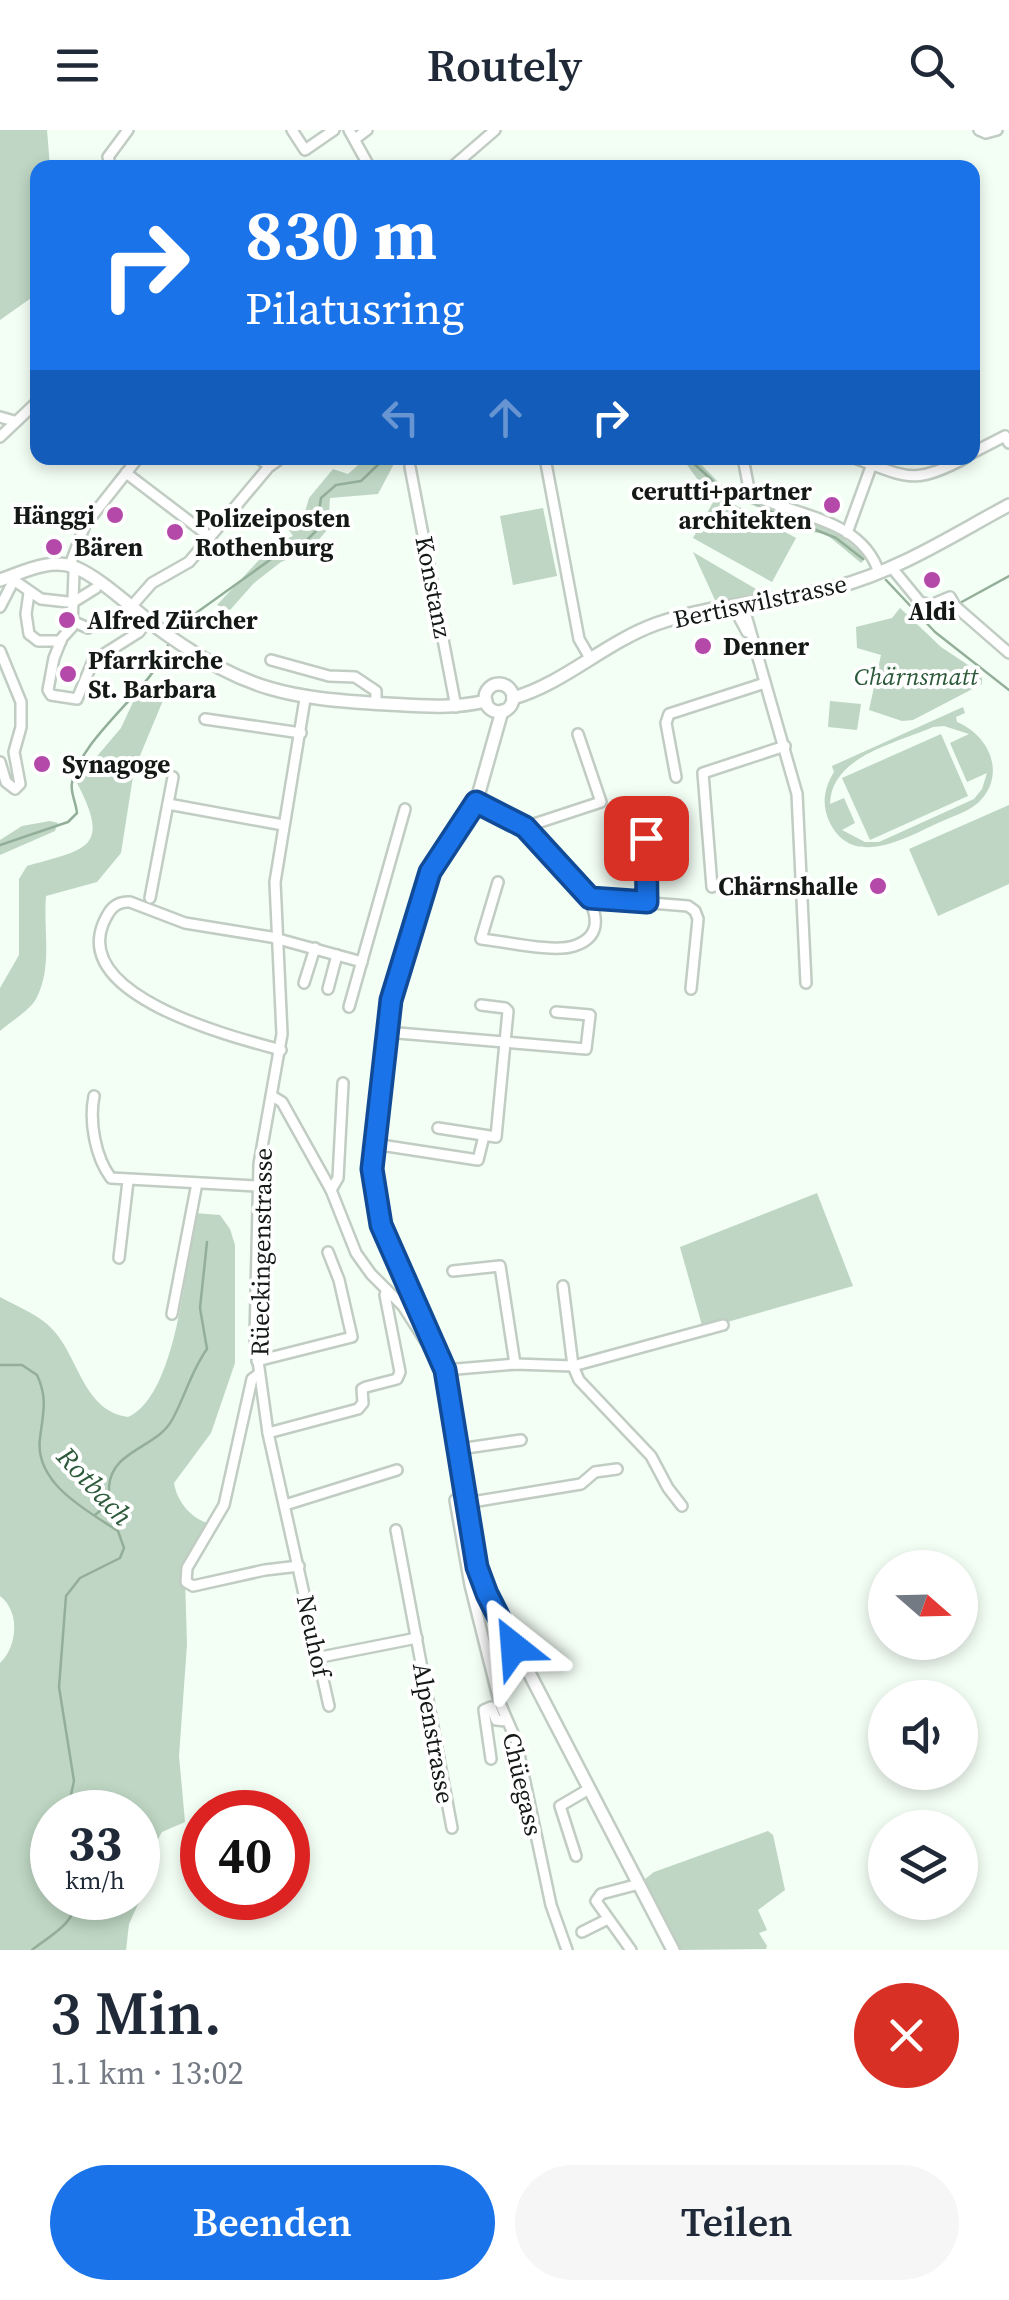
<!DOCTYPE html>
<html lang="de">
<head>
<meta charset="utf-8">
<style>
	:root { --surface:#fff; --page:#f6f6f7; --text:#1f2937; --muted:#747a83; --accent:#1a73e8 }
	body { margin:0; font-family:"Source Serif 4",serif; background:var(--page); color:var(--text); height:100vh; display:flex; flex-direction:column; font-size:38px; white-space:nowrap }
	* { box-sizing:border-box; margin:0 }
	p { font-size:32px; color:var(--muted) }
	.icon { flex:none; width:55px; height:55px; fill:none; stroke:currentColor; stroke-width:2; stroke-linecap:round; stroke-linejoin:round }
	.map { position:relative; height:1820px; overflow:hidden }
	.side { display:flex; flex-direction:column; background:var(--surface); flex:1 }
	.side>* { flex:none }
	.guide { position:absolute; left:30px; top:30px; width:950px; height:305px; border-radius:20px; box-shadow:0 5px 15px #0003; background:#1a73e8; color:#fff; overflow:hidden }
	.needle { width:65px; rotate:110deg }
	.controls { position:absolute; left:868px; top:1420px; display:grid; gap:20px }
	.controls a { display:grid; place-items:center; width:110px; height:110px; border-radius:50%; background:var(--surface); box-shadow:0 5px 15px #0003; font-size:50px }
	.speed { position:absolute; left:30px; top:1660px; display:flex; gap:20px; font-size:50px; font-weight:700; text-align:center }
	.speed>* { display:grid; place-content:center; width:130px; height:130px; border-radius:50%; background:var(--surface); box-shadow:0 5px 15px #0003; line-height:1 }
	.speed small { font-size:25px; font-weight:400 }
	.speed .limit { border:15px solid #d22; background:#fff; color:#111 }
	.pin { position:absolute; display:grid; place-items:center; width:85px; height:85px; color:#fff; margin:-42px; border-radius:20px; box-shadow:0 5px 15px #0006 }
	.me { position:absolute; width:110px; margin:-55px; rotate:332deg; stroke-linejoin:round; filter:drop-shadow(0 0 8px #0008) }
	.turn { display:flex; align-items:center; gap:35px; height:210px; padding:0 50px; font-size:45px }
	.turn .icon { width:130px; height:130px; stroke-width:2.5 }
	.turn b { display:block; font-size:70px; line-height:85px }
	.lanes { display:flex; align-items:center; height:95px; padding:0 50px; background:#0003; justify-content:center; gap:50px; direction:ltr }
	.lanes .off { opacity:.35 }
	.round { display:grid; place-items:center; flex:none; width:105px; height:105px; border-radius:52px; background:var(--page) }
	.headline { display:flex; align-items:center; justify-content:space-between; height:170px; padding:0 50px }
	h1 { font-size:60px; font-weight:600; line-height:75px }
	.cta { display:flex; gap:20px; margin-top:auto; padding:20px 50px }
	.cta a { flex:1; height:115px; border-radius:60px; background:var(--accent); color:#fff; font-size:40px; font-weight:600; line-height:115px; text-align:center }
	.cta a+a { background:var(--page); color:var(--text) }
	header { display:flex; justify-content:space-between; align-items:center; height:130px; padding:0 50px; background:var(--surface); font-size:45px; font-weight:600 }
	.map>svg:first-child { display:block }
</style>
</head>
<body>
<header><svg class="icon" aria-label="menu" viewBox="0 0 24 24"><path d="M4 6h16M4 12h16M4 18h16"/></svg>Routely<svg class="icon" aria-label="search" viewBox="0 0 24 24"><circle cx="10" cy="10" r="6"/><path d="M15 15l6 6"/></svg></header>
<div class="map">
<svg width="1009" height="1820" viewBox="0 0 1009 1820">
	<rect width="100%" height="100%" fill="#f3fef5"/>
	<!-- green -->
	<g fill="#bed6c3" fill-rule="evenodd">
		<polygon points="0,0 47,0 50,37 38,38 37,158 34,166 0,190"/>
		<polygon points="366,328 404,328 395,332 378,364 330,368 328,399 310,420 281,432 254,453 230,480 217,475 273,415 293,406 289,400 292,390 302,392 309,368 333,339 348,344"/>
		<polygon points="682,328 695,328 721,355 770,375 769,379 781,384 783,379 828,396 867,427 861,433 826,404 796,400 796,395 698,350"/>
		<polygon points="717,365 796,408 772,452 693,408"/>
		<polygon points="543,378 557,446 513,455 500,386"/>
		<polygon points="693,422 766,465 715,470"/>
		<polygon points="900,478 941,517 974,539 982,548 982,554 913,590 902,591 869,580 881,525 857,518 856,497 892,488"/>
		<path d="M164 568 134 640 121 723 97 752 46 766C43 799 53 837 36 869 29 881 10 892 0 901V858L19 825V749L27 736C87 719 112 719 76 651L121 598 134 570Z"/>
		<polygon points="830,571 861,574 857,600 828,597"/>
		<path d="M963 577 965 583 956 587 957 592C989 605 1007 644 979 672 968 682 951 687 938 693 905 708 853 739 830 693 821 675 824 658 834 642L832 636ZM944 596 969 604 950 613 967 652 987 643 982 659 974 669 879 712H865L842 700 855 693 844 668 830 674C831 626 897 613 933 597Z"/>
		<polygon points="941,604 968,666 870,710 842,648"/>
		<polygon points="1009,675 1009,754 938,786 909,719"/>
		<polygon points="50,691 58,693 55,701 0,725 0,710 22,696"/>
		<polygon points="817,1063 853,1156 703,1199 680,1117"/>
		<path d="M194 1083 220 1085 230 1099 235 1115V1233L211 1303 174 1353C177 1372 192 1390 211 1394L185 1450 187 1514 179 1626 185 1692 162 1702 157 1711 154 1739 129 1794 126 1820H0V1533C18 1516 20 1481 0 1466V1167C18 1177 40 1185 54 1201 79 1229 84 1281 128 1287 177 1266 187 1132 194 1083ZM52 1682H138V1768H52Z"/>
		<polygon points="768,1701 773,1705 785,1760 758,1780 767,1800 759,1803 767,1816 766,1819 677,1820 645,1749 654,1742"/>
	</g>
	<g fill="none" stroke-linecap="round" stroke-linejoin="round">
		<!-- stream -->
		<g stroke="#93af99" stroke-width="2.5">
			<polyline points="688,328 715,353 779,385 836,408 863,429"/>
			<polyline points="886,450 935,502 1009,560"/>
			<polyline points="958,474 1009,446"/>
			<polyline points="925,489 950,478"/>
			<polyline points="172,500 175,487 196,483 281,422 304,413 316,401 321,368 336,355 361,351 385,328"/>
			<path d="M0 715 68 692 77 683C76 672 70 662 72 653 82 604 153 560 169 513"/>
			<path d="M0 1235H22L37 1245C48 1268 43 1284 40 1308 34 1353 86 1380 118 1401L124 1418 120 1428 80 1448 66 1466 59 1557 74 1651 70 1669 61 1682"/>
			<path d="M95 1385 109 1373C110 1367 109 1362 109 1357 111 1320 157 1318 172 1290 185 1267 191 1241 207 1219L200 1178 207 1112"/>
			<path d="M32 1820C49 1806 79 1792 74 1768"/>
		</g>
		<defs>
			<g id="street">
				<polyline points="292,0 305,20 334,0"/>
				<polyline points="349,0 370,38"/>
				<polyline points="979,0 986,3 997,0"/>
				<polyline points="355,9 367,0"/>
				<polyline points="111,38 108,27 128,0"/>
				<polyline points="451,38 495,0"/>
				<polyline points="0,287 14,291"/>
				<polyline points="0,307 38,271"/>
				<polyline points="972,323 1005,306 1009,313"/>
				<polyline points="258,328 270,336 281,328"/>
				<polyline points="545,328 579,509 590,528"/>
				<path d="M743 328 750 364C794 386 862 388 879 443"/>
				<path d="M854 328C907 347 913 356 965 328"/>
				<polyline points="410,337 456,577"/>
				<polyline points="126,343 210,407"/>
				<polyline points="847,403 872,334"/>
				<polyline points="70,435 85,395 138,328"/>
				<polyline points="892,438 920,472 931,475 950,467 955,476 1009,523"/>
				<polyline points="74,442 72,497 62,508 54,528 48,560 51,565 77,569 93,531 139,502 147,491"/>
				<polyline points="15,451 41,469 68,472"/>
				<polyline points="29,463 26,484 29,504 38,511 61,511"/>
				<polyline points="72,473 96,458"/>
				<polyline points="743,475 797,664 806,853"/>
				<polyline points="733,476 747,502"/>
				<polyline points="0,477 15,448"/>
				<polyline points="130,478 152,453 189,432 267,339"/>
				<polyline points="72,491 88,498"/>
				<polyline points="0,521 21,572 21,597 14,622 20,654 15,659 6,652 0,632"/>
				<polyline points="271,530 329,546 355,547 376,561 376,574"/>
				<polyline points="305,569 275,752 282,904 259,1034 255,1209 268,1303 329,1576"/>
				<polyline points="205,589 301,603"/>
				<polyline points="676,647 666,593 669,584 765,553"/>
				<path d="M476 673C492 679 511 686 525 697 548 716 635 796 574 816 553 823 504 811 481 809L498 752"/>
				<polyline points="168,674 283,695"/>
				<polyline points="646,696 647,772"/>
				<polyline points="525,697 601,672 578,604"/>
				<polyline points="712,757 703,643 785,616"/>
				<polyline points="150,768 173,647"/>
				<polyline points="590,768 688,776 695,781 698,789 691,859"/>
				<polyline points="304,853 315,818"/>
				<polyline points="328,859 337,825"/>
				<polyline points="349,877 405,679"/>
				<polyline points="386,902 586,919 590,885 556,882"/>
				<path d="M281 920C233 907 74 867 103 794 109 780 115 771 130 772L185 793 271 807 362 832"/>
				<path d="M94 966C89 991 95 1027 111 1048L257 1056"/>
				<polyline points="272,966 282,972 331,1060 356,1123 371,1144 403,1176 430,1218 437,1222"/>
				<polyline points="438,998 496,1007 508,881 505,878 481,875"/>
				<polyline points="374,1014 478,1030 483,1010"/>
				<polyline points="331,1060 338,1048 343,953"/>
				<polyline points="119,1128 128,1051"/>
				<polyline points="453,1141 500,1136 515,1234"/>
				<polyline points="563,1156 573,1236 579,1250 651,1326 668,1358 682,1376"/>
				<polyline points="172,1184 197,1053"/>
				<polyline points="257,1231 352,1207 339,1150 328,1122"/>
				<polyline points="445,1240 515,1234 573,1236 723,1195"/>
				<polyline points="259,1244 252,1249 224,1375 187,1438 186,1452 193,1456 265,1440 299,1436"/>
				<polyline points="268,1303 358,1279 363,1273 362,1259 366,1257 397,1249 400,1242 385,1165 387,1160"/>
				<polyline points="459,1319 521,1310"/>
				<polyline points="455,1370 470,1455 499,1571 516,1610 551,1775 567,1820"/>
				<polyline points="466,1373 581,1354 595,1342 617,1339"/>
				<polyline points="285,1375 397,1340"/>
				<polyline points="396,1400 452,1698"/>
				<polyline points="321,1527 417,1508"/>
				<polyline points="491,1629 484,1580 491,1577 496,1590 507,1591"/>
				<polyline points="576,1726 560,1676 589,1659"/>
				<polyline points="582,1802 608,1789"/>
				<polyline points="631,1820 596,1771 601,1764 639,1754"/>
			</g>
			<g id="secondary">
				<path d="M0 450C23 442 50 428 74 437 101 447 140 486 166 504 249 562 288 568 387 574 421 576 453 579 486 571"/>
				<circle cx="499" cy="568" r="14"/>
				<path d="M513 568C565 553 604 513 656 494 714 473 776 473 836 457 898 441 953 405 1009 375"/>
				<polyline points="502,581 476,673 436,730 424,754 391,870 373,1039 381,1095 445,1240 474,1423 484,1456 673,1820"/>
			</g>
		</defs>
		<!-- street casing -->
		<use href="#street" stroke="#c1ccc3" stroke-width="14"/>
		<!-- secondary casing -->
		<use href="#secondary" stroke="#c1ccc3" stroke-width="16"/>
		<!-- street -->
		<use href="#street" stroke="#fff" stroke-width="9"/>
		<!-- secondary -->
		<use href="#secondary" stroke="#fff" stroke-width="11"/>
	</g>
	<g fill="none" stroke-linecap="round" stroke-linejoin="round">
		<defs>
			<polyline id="route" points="514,1517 487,1464 477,1437 445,1240 381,1095 372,1039 391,870 430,742 476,672 525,697 590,768 647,772 646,708"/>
		</defs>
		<!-- route casing -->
		<use href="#route" stroke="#114b97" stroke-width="25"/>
		<!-- route -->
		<use href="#route" stroke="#1a73e8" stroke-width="18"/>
	</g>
	<!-- markers -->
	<g fill="#b449aa" stroke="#fff" stroke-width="4">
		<circle cx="832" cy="375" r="10"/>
		<circle cx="115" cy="385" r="10"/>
		<circle cx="175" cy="402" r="10"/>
		<circle cx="54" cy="417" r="10"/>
		<circle cx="932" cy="450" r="10"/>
		<circle cx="67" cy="490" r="10"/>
		<circle cx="703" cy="516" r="10"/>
		<circle cx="68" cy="544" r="10"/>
		<circle cx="42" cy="634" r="10"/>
		<circle cx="878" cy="756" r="10"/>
	</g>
	<g text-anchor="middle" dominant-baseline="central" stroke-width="8" stroke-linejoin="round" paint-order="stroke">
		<!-- poi labels -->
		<g font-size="25" font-weight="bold" fill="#151916" stroke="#fff" text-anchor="start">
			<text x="812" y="361" text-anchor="end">cerutti+partner<tspan x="812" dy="29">architekten</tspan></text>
			<text x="95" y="385" text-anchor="end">Hänggi</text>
			<text x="195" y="388">Polizeiposten<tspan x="195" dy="29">Rothenburg</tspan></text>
			<text x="74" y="417">Bären</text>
			<text x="932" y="481" text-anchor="middle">Aldi</text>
			<text x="87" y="490">Alfred Zürcher</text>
			<text x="723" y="516">Denner</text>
			<text x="88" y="530">Pfarrkirche<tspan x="88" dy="29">St. Barbara</tspan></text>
			<text x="62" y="634">Synagoge</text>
			<text x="858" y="756" text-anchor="end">Chärnshalle</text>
		</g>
		<!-- street labels -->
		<g font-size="25" fill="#151916" stroke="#fff">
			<text transform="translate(434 457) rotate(79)">Konstanz</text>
			<text transform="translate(760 471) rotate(-12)">Bertiswilstrasse</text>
			<text transform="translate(261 1122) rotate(-89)">Rüeckingenstrasse</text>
			<text transform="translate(314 1506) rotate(78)">Neuhof</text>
			<text transform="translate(434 1603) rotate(80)">Alpenstrasse</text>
			<text transform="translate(523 1654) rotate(77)">Chüegass</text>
		</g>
		<!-- park labels -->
		<g font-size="25" font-style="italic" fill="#2c5939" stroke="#fff">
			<text x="916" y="546">Chärnsmatt</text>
		</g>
		<!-- water labels -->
		<g font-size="28" font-style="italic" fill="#2e5b3b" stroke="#fff">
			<text transform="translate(95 1356) rotate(47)">Rotbach</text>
		</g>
	</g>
</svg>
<div class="controls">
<a><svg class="needle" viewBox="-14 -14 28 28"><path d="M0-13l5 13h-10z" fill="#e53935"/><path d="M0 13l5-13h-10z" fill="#747a83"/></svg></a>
<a><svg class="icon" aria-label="sound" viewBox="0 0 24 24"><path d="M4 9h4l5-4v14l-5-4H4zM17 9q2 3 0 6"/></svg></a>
<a><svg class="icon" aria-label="layers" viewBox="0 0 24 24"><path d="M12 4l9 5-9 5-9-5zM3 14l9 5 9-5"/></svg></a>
</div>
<div class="speed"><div>33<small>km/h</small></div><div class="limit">40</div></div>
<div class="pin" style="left:646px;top:708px;background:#d93025"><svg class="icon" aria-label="arrive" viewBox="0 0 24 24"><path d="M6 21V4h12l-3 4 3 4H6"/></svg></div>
<svg class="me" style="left:514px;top:1517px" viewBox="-20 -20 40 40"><path d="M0-17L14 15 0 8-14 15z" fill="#1a73e8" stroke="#fff" stroke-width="4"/></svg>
<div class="guide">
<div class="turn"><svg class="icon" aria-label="right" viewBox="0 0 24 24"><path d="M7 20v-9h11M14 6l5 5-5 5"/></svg><div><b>830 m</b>Pilatusring</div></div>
<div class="lanes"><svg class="icon off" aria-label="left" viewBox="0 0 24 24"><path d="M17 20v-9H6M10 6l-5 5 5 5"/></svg><svg class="icon off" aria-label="ahead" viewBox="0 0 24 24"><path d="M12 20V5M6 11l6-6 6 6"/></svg><svg class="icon" aria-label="right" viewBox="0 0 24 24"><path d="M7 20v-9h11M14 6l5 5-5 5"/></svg></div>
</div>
</div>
<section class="side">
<div class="headline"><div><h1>3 Min.</h1><p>1.1 km · 13:02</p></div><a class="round" style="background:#d93025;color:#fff"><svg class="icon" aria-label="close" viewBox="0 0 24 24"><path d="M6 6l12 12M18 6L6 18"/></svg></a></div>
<div class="cta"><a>Beenden</a><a>Teilen</a></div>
</section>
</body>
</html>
